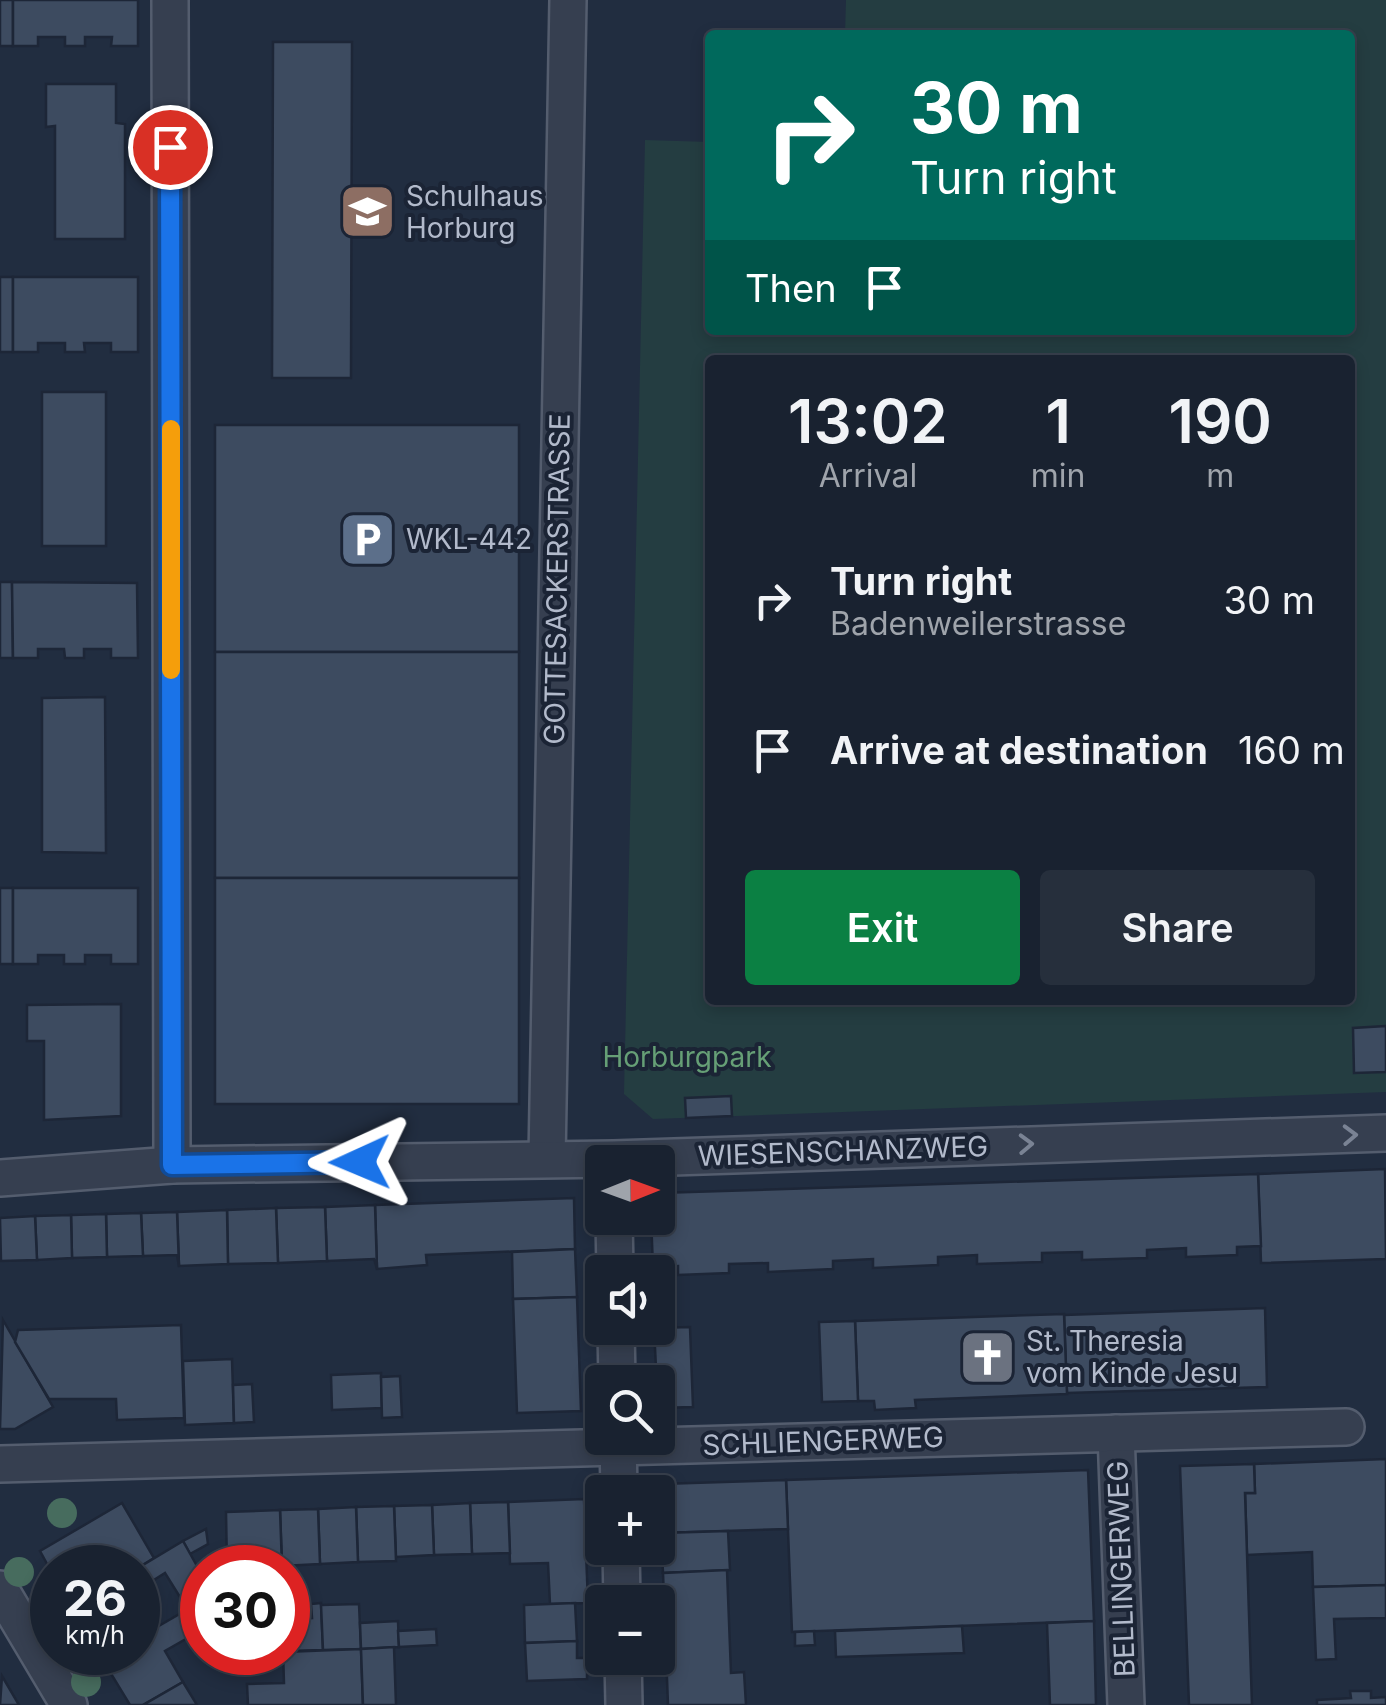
<!DOCTYPE html>
<html lang="en">
<head>
<meta charset="utf-8">
<style>
	:root { --surface:#192230; --page:#262f3c; --text:#f1f3f6; --muted:#9fa4ab; --line:#373f4c; --accent:#0b8043 }
	body { margin:0; font-family:Inter,sans-serif; background:var(--page); color:var(--text); height:100vh; display:flex; flex-direction:column; font-size:38px; white-space:nowrap }
	* { box-sizing:border-box; margin:0 }
	p { font-size:32px; color:var(--muted) }
	.icon { flex:none; width:55px; height:55px; fill:none; stroke:currentColor; stroke-width:2; stroke-linecap:round; stroke-linejoin:round }
	.map { position:relative; flex:1; overflow:hidden }
	.sheet { position:absolute; left:705px; top:355px; width:650px; height:650px; display:flex; flex-direction:column; background:var(--surface); border-radius:10px; box-shadow:0 5px 15px #0003,0 0 0 2px var(--line) }
	.sheet>* { flex:none }
	.banner { position:absolute; left:705px; top:30px; width:650px; height:305px; border-radius:10px; box-shadow:0 5px 15px #0003,0 0 0 2px var(--line); background:#00695c; color:#fff; overflow:hidden }
	.needle { width:65px; rotate:89deg }
	.tools { position:absolute; left:585px; top:1145px; display:grid; gap:20px }
	.tools a { display:grid; place-items:center; width:90px; height:90px; border-radius:10px; background:var(--surface); box-shadow:0 5px 15px #0003,0 0 0 2px var(--line); font-size:50px }
	.speed { position:absolute; left:30px; top:1545px; display:flex; gap:20px; font-size:50px; font-weight:700; text-align:center }
	.speed>* { display:grid; place-content:center; width:130px; height:130px; border-radius:50%; background:var(--surface); box-shadow:0 5px 15px #0003,0 0 0 2px var(--line); line-height:1 }
	.speed small { font-size:25px; font-weight:400 }
	.speed .limit { border:15px solid #d22; background:#fff; color:#111 }
	.pin { position:absolute; display:grid; place-items:center; width:85px; height:85px; color:#fff; margin:-42px; border:5px solid #fff; border-radius:50%; box-shadow:0 2px 10px #0007 }
	.me { position:absolute; width:110px; margin:-55px; rotate:269deg; stroke-linejoin:round; filter:drop-shadow(0 0 8px #0008) }
	.turn { display:flex; align-items:center; gap:35px; height:210px; padding:0 40px; font-size:45px }
	.turn .icon { width:130px; height:130px; stroke-width:2.5 }
	.turn b { display:block; font-size:70px; line-height:85px }
	.then { display:flex; align-items:center; height:95px; padding:0 40px; background:#0003; gap:20px; font-size:38px }
	.eta { display:flex; justify-content:space-evenly; align-items:center; height:170px; text-align:center }
	.eta b { font-size:60px; font-weight:600; line-height:70px }
	.button { display:flex; gap:20px; margin-top:auto; padding:20px 40px }
	.button a { flex:1; height:115px; border-radius:10px; background:var(--accent); color:#fff; font-size:40px; font-weight:600; line-height:115px; text-align:center }
	.button a+a { background:var(--page); color:var(--text) }
	ul { padding:0; list-style:none }
	li { display:flex; align-items:center; gap:30px; height:150px; padding:0 40px }
	li div { flex:1 }
	li b { display:block; font-size:38px }
	li em { font-style:normal }
	.map>svg:first-child { display:block }
</style>
</head>
<body>
<div class="map">
<svg width="1386" height="1705" viewBox="0 0 1386 1705">
	<rect width="100%" height="100%" fill="#212d40"/>
	<!-- green -->
	<path fill="#243d41" fill-rule="evenodd" d="M846 0H1386V1092L653 1119 624 1094 645 140 710 142V330H1350V35H845ZM710 360H1350V1000H710Z"/>
	<!-- building -->
	<g fill="#3d4b60" stroke="#1d2637" stroke-width="2.5">
		<rect x="0" y="0" width="13" height="46"/>
		<polygon points="13,0 138,0 138,46 111,46 112,37 85,37 85,46 65,46 65,37 38,37 38,46 13,46"/>
		<polygon points="273,42 352,42 351,378 272,378"/>
		<polygon points="46,84 116,84 116,123 125,124 125,239 55,239 55,126 46,127"/>
		<rect x="0" y="277" width="13" height="75"/>
		<polygon points="13,277 138,277 138,352 111,352 111,343 84,343 85,352 65,352 65,343 38,343 38,352 13,352"/>
		<rect x="42" y="392" width="64" height="154"/>
		<rect x="215" y="425" width="304" height="227"/>
		<polygon points="0,582 12,582 13,658 0,658"/>
		<polygon points="12,582 137,583 138,658 111,658 111,649 84,649 84,658 65,658 64,649 38,649 38,658 13,658"/>
		<rect x="215" y="652" width="304" height="226"/>
		<polygon points="105,697 106,853 42,852 42,698"/>
		<rect x="215" y="878" width="304" height="226"/>
		<rect x="0" y="888" width="13" height="76"/>
		<polygon points="13,888 138,888 138,964 111,964 111,955 85,955 85,964 64,964 64,955 38,955 38,964 13,964"/>
		<polygon points="121,1004 121,1116 44,1120 44,1041 27,1041 27,1005"/>
		<polygon points="1386,1026 1386,1072 1354,1073 1353,1028"/>
		<polygon points="731,1096 732,1116 686,1118 685,1098"/>
		<polygon points="1385,1169 1386,1259 1261,1263 1258,1174"/>
		<polygon points="1258,1174 1261,1246 1237,1247 1237,1255 1186,1257 1186,1248 1147,1250 1147,1258 1082,1260 1082,1252 1042,1253 1042,1262 977,1264 977,1255 938,1257 938,1265 873,1268 873,1259 833,1261 833,1269 768,1272 768,1263 729,1264 729,1273 678,1275 678,1266 653,1267 651,1218 658,1218 658,1193"/>
		<polygon points="574,1198 575,1249 426,1255 427,1265 377,1269 375,1205"/>
		<polygon points="375,1205 377,1269 374,1259 327,1261 325,1207"/>
		<polygon points="325,1207 327,1261 278,1263 276,1208"/>
		<polygon points="276,1208 278,1263 228,1264 227,1210"/>
		<polygon points="227,1210 228,1264 179,1266 177,1212"/>
		<polygon points="177,1212 179,1266 177,1255 143,1256 141,1213"/>
		<polygon points="141,1213 143,1256 107,1257 106,1214"/>
		<polygon points="106,1214 107,1257 72,1258 71,1215"/>
		<polygon points="71,1215 72,1258 37,1260 35,1216"/>
		<polygon points="35,1216 37,1260 1,1261 0,1218"/>
		<polygon points="575,1249 577,1297 513,1299 512,1252"/>
		<polygon points="577,1297 581,1411 517,1413 513,1299"/>
		<polygon points="1265,1308 1267,1387 1067,1393 1064,1315"/>
		<polygon points="658,1312 675,1312 676,1327 658,1327"/>
		<polygon points="1064,1314 1067,1394 915,1400 916,1408 875,1410 874,1401 858,1401 855,1321"/>
		<polygon points="3,1320 53,1407 15,1429 0,1429"/>
		<polygon points="855,1321 858,1401 822,1402 819,1322"/>
		<polygon points="181,1325 184,1418 117,1420 116,1399 49,1399 15,1342 18,1330"/>
		<polygon points="690,1327 693,1407 658,1408 654,1328"/>
		<polygon points="232,1359 234,1423 185,1425 183,1361"/>
		<polygon points="381,1373 382,1408 332,1410 331,1375"/>
		<polygon points="400,1376 402,1417 382,1418 381,1377"/>
		<polygon points="252,1384 254,1422 234,1423 233,1385"/>
		<polygon points="1386,1459 1386,1585 1313,1587 1312,1552 1247,1555 1245,1493 1255,1493 1254,1464"/>
		<polygon points="1254,1464 1255,1493 1245,1493 1252,1705 1189,1705 1180,1466"/>
		<polygon points="1088,1470 1094,1621 792,1632 786,1480"/>
		<polygon points="786,1480 788,1529 661,1533 660,1484"/>
		<polygon points="584,1499 588,1603 550,1604 548,1563 510,1564 508,1502"/>
		<polygon points="508,1502 510,1553 472,1554 470,1503"/>
		<polygon points="122,1503 154,1558 138,1568 52,1568 52,1573 40,1551"/>
		<polygon points="470,1503 472,1554 434,1555 432,1505"/>
		<polygon points="432,1505 434,1555 396,1557 394,1506"/>
		<polygon points="394,1506 396,1561 358,1562 356,1507"/>
		<polygon points="356,1507 358,1562 320,1564 318,1509"/>
		<polygon points="318,1509 320,1564 282,1566 280,1510"/>
		<polygon points="280,1510 282,1566 227,1567 226,1512"/>
		<polygon points="206,1529 208,1544 190,1554 183,1541"/>
		<polygon points="728,1531 730,1570 663,1573 661,1533"/>
		<polygon points="183,1541 202,1575 202,1601 188,1610 165,1573 138,1590 138,1568"/>
		<polygon points="727,1570 731,1673 744,1672 746,1705 668,1705 663,1573"/>
		<polygon points="1386,1585 1386,1618 1334,1619 1336,1659 1316,1660 1313,1587"/>
		<polygon points="202,1601 202,1635 200,1631 165,1651 183,1682 143,1705 130,1705 102,1659 113,1652 138,1652 138,1638"/>
		<polygon points="138,1603 153,1629 138,1638"/>
		<polygon points="321,1603 323,1650 288,1651 288,1619 312,1618 311,1604"/>
		<polygon points="575,1603 577,1641 525,1643 524,1605"/>
		<polygon points="359,1604 361,1649 323,1650 321,1605"/>
		<polygon points="398,1621 399,1647 361,1649 360,1623"/>
		<polygon points="1094,1621 1096,1705 1050,1705 1047,1623"/>
		<polygon points="962,1626 964,1653 836,1657 835,1631"/>
		<polygon points="436,1629 437,1645 399,1647 398,1631"/>
		<polygon points="814,1631 815,1645 795,1646 795,1632"/>
		<polygon points="577,1641 577,1658 587,1658 587,1679 527,1681 525,1643"/>
		<polygon points="361,1649 363,1705 248,1705 247,1684 284,1683 283,1652"/>
		<polygon points="361,1649 394,1647 396,1705 363,1705"/>
		<polygon points="2,1676 19,1705 0,1705"/>
		<polygon points="183,1682 197,1705 143,1705"/>
		<polygon points="1350,1691 1371,1691 1371,1698 1386,1697 1386,1705 1317,1705 1317,1700 1351,1698"/>
	</g>
	<g fill="none" stroke-linecap="round" stroke-linejoin="round">
		<defs>
			<g id="street">
				<polyline points="170,0 172,1165"/>
				<polyline points="547,1159 568,0"/>
				<polyline points="0,1178 172,1165 613,1159 1386,1133"/>
				<polyline points="614,1218 615,1272"/>
				<polyline points="616,1328 617,1382"/>
				<polyline points="1116,1433 1126,1705"/>
				<polyline points="618,1438 619,1492"/>
				<polyline points="0,1464 1346,1427"/>
				<polyline points="621,1548 622,1602"/>
				<polyline points="0,1589 69,1705"/>
				<polyline points="623,1658 624,1705"/>
			</g>
		</defs>
		<!-- street casing -->
		<use href="#street" stroke="#545d6e" stroke-width="40"/>
		<!-- street -->
		<use href="#street" stroke="#363f50" stroke-width="35"/>
	</g>
	<!-- trees -->
	<g fill="#476c5e">
		<circle cx="62" cy="1513" r="15"/>
		<circle cx="19" cy="1572" r="15"/>
		<circle cx="86" cy="1682" r="15"/>
	</g>
	<!-- one-way arrows -->
	<defs><path id="oneway-chevron" d="M-2-3.5L2.5 0L-2 3.5" fill="none" stroke-width="1.6" stroke-linecap="round" stroke-linejoin="round" transform="scale(2.5)"/></defs>
	<g stroke="#7a8394">
		<use href="#oneway-chevron" transform="translate(1350 1135) rotate(-2)"/>
		<use href="#oneway-chevron" transform="translate(1026 1144) rotate(-2)"/>
	</g>
	<g fill="none" stroke-linecap="round" stroke-linejoin="round">
		<defs>
			<polyline id="route" points="170,147 172,1165 360,1162"/>
		</defs>
		<!-- route casing -->
		<use href="#route" stroke="#114b97" stroke-width="25"/>
		<!-- route -->
		<use href="#route" stroke="#1a73e8" stroke-width="18"/>
		<!-- slow -->
		<polyline stroke="#f59e0b" stroke-width="18" points="171,429 171,670"/>
	</g>
	<!-- icons -->
	<defs>
		<symbol id="school-square" viewBox="-11 -11 22 22"><rect x="-9" y="-9" width="18" height="18" rx="4" fill="#8d6e63" stroke="#1b2435"/><path d="M0-5L7-2L0 1L-7-2ZM-4 1L0 2.5L4 1V4Q0 6-4 4Z" fill="#fff"/></symbol>
		<symbol id="parking-square" viewBox="-11 -11 22 22"><rect x="-9" y="-9" width="18" height="18" rx="4" fill="#5c6f8a" stroke="#1b2435"/><path d="M-3.5-5.5H1a3.5 3.5 0 0 1 0 7H-1V5.5H-3.5ZM-1-3.4V-.6H.8a1.4 1.4 0 0 0 0-2.8Z" fill="#fff"/></symbol>
		<symbol id="church-square" viewBox="-11 -11 22 22"><rect x="-9" y="-9" width="18" height="18" rx="4" fill="#6b7280" stroke="#1b2435"/><path d="M-1.2-6h2.4v3.5h3.3v2.4h-3.3V6h-2.4V-.1h-3.3v-2.4h3.3Z" fill="#fff"/></symbol>
	</defs>
	<g fill-rule="evenodd">
		<use href="#school-square" x="336" y="180" width="63" height="63"/>
		<use href="#parking-square" x="336" y="508" width="63" height="63"/>
		<use href="#church-square" x="956" y="1326" width="63" height="63"/>
	</g>
	<g text-anchor="middle" dominant-baseline="central" stroke-width="8" stroke-linejoin="round" paint-order="stroke">
		<!-- poi labels -->
		<g font-size="28" fill="#b2bacb" stroke="#1b2435" text-anchor="start">
			<text x="406" y="196">Schulhaus<tspan x="406" dy="32">Horburg</tspan></text>
			<text x="406" y="539">WKL-442</text>
			<text x="1026" y="1341">St. Theresia<tspan x="1026" dy="32">vom Kinde Jesu</tspan></text>
		</g>
		<!-- street labels -->
		<g font-size="28" fill="#b2bacb" stroke="#1b2435">
			<text transform="translate(557 579) rotate(-89)">GOTTESACKERSTRASSE</text>
			<text transform="translate(843 1151) rotate(-2)">WIESENSCHANZWEG</text>
			<text transform="translate(823 1441) rotate(-2)">SCHLIENGERWEG</text>
			<text transform="translate(1121 1569) rotate(-92)">BELLINGERWEG</text>
		</g>
		<!-- park labels -->
		<g font-size="28" fill="#669f76" stroke="#1b2435">
			<text x="687" y="1057">Horburgpark</text>
		</g>
	</g>
</svg>
<div class="tools">
<a><svg class="needle" viewBox="-14 -14 28 28"><path d="M0-13l5 13h-10z" fill="#e53935"/><path d="M0 13l5-13h-10z" fill="#9fa4ab"/></svg></a>
<a><svg class="icon" aria-label="sound" viewBox="0 0 24 24"><path d="M4 9h4l5-4v14l-5-4H4zM17 9q2 3 0 6"/></svg></a>
<a><svg class="icon" aria-label="search" viewBox="0 0 24 24"><circle cx="10" cy="10" r="6"/><path d="M15 15l6 6"/></svg></a>
<a>+</a>
<a>−</a>
</div>
<div class="speed"><div>26<small>km/h</small></div><div class="limit">30</div></div>
<div class="pin" style="left:170px;top:147px;background:#d93025"><svg class="icon" aria-label="arrive" viewBox="0 0 24 24"><path d="M6 21V4h12l-3 4 3 4H6"/></svg></div>
<svg class="me" style="left:360px;top:1162px" viewBox="-20 -20 40 40"><path d="M0-17L14 15 0 8-14 15z" fill="#1a73e8" stroke="#fff" stroke-width="4"/></svg>
<div class="banner">
<div class="turn"><svg class="icon" aria-label="right" viewBox="0 0 24 24"><path d="M7 20v-9h11M14 6l5 5-5 5"/></svg><div><b>30 m</b>Turn right</div></div>
<div class="then">Then<svg class="icon" aria-label="arrive" viewBox="0 0 24 24"><path d="M6 21V4h12l-3 4 3 4H6"/></svg></div>
</div>
<section class="sheet">
<div class="eta">
<div><b>13:02</b><p>Arrival</p></div>
<div><b>1</b><p>min</p></div>
<div><b>190</b><p>m</p></div>
</div>
<ul>
<li><svg class="icon" aria-label="right" viewBox="0 0 24 24"><path d="M7 20v-9h11M14 6l5 5-5 5"/></svg><div><b>Turn right</b><p>Badenweilerstrasse</p></div><em>30 m</em></li>
<li><svg class="icon" aria-label="arrive" viewBox="0 0 24 24"><path d="M6 21V4h12l-3 4 3 4H6"/></svg><div><b>Arrive at destination</b></div><em>160 m</em></li>
</ul>
<div class="button"><a>Exit</a><a>Share</a></div>
</section>
</div>
</body>
</html>
